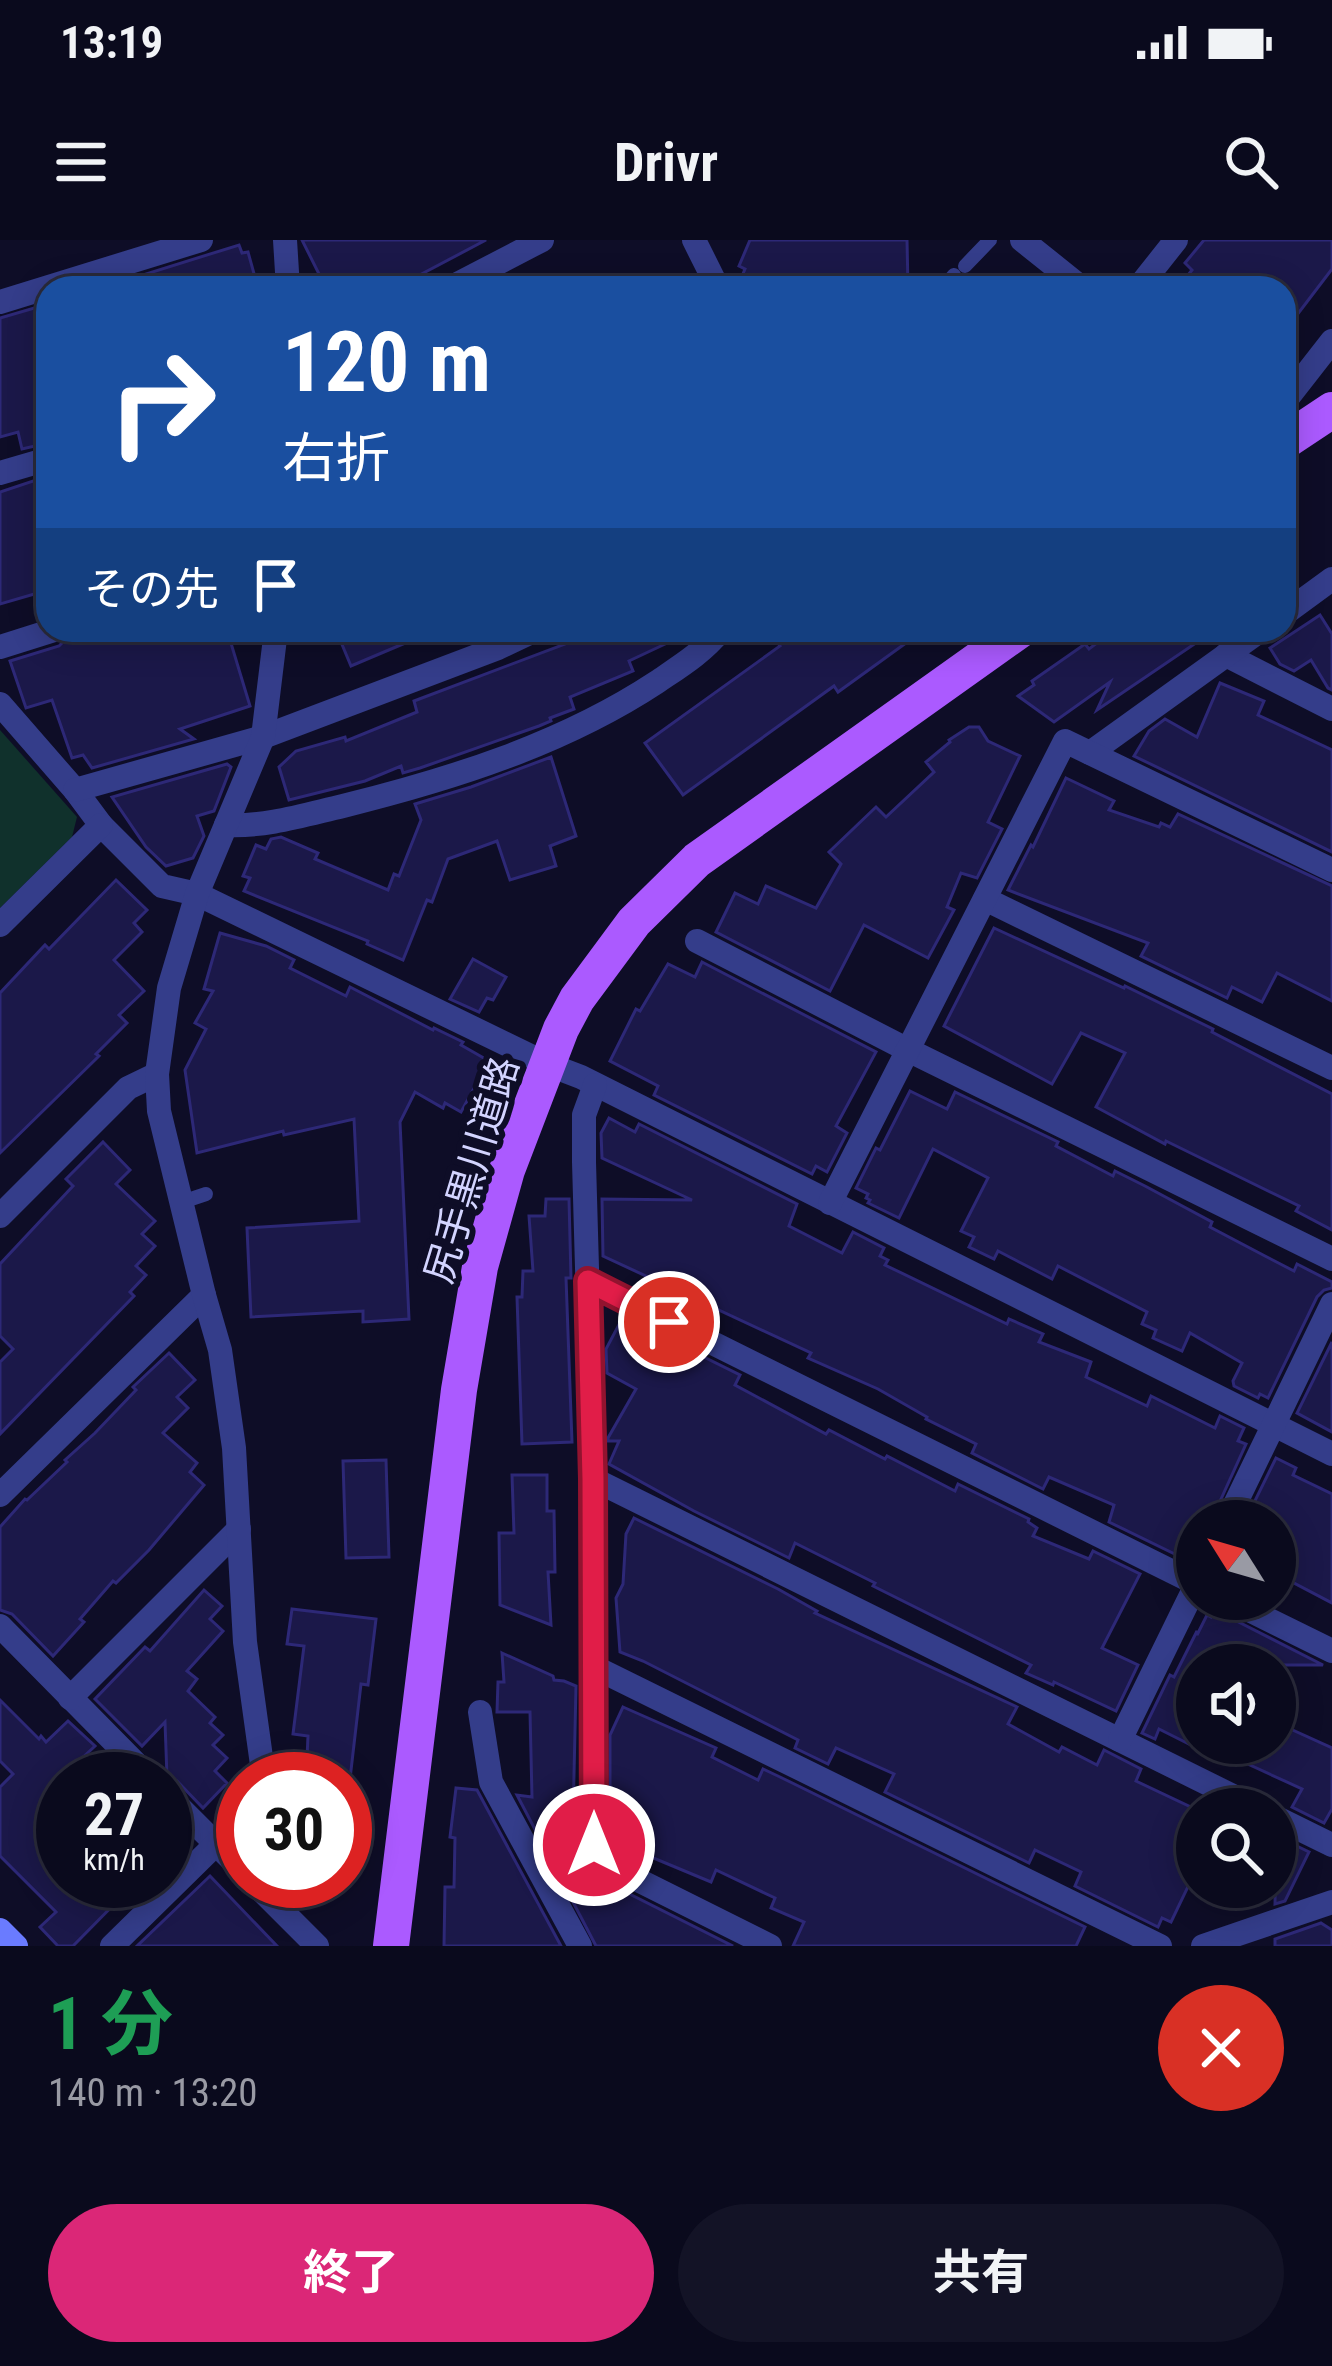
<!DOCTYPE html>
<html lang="ja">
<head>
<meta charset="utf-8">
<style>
	:root { --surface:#0a0a1d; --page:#131326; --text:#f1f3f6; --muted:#999aa4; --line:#2a2b3b; --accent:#db2777 }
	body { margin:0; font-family:"Roboto Condensed","Noto Sans JP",sans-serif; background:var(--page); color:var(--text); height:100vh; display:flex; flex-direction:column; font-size:45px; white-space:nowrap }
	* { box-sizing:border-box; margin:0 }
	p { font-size:39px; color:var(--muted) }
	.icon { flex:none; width:66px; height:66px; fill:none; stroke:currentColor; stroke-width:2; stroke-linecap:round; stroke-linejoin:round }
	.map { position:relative; height:1706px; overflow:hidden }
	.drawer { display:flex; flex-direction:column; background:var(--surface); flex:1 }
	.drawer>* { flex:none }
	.banner { position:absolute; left:36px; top:36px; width:1260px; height:366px; border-radius:36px; box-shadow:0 6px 30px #0003,0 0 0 3px var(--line); background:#1a4fa0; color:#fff; overflow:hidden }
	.needle { width:78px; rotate:307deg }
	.controls { position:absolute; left:1176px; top:1260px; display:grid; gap:24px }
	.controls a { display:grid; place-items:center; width:120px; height:120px; border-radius:50%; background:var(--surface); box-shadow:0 6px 30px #0003,0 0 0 3px var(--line); font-size:60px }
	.speed { position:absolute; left:36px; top:1512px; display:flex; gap:24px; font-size:60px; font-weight:700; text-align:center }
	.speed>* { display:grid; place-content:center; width:156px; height:156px; border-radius:50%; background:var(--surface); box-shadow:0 6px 30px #0003,0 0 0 3px var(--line); line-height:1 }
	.speed small { font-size:30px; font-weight:400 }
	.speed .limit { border:18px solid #d22; background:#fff; color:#111 }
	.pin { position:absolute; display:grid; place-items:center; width:102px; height:102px; color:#fff; margin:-51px; border:6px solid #fff; border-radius:50%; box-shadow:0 3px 12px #0007 }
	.me { position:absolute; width:132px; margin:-66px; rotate:0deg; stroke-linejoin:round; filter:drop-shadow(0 0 9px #0008) }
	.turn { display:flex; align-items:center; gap:42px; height:252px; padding:0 48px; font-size:54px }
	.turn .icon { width:156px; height:156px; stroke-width:2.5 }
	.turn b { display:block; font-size:84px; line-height:102px }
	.then { display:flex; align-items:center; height:114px; padding:0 48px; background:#0003; gap:24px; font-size:45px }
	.round { display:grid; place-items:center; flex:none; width:126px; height:126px; border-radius:63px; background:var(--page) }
	.head { display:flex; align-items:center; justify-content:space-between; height:204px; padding:0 48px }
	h1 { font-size:72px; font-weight:700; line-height:90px; color:#1e9e55 }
	.action { display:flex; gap:24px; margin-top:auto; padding:24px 48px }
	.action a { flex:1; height:138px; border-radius:72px; background:var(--accent); color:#fff; font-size:48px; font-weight:700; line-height:138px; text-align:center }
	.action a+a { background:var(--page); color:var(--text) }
	.status { display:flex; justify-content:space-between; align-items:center; height:84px; padding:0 60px; background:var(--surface); direction:ltr }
	.status svg { height:33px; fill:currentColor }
	header { display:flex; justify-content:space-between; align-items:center; height:156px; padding:0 48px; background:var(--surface); font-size:54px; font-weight:700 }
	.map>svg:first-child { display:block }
</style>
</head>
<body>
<div class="status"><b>13:19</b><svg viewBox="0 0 49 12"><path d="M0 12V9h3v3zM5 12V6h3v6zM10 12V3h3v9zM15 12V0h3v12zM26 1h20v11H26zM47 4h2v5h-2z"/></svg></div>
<header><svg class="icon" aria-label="menu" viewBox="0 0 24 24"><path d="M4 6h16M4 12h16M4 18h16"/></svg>Drivr<svg class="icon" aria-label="search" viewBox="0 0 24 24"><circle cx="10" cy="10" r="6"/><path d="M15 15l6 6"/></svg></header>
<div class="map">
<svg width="1332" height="1706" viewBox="0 0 1332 1706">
	<rect width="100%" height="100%" fill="#0e0d27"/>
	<!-- green -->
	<polygon fill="#10312c" points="0,490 77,577 72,597 0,668"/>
	<!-- building -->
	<g fill="#1b1849" stroke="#2d2877" stroke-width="3">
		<polygon points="302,0 486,0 395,48 326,48"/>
		<polygon points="750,0 907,0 908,48 737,48 745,29 739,26"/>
		<polygon points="1204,0 1332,0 1332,29 1284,92 1284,48 1178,48 1192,30 1185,23"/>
		<polygon points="239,5 242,13 248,12 258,48 117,48 117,43"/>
		<polygon points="48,64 48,203 22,209 18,192 0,197 0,78"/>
		<polygon points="48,236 48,350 0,364 0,252"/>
		<polygon points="1320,375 1332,394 1332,450 1328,448 1311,420 1294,431 1280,424 1270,408"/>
		<polygon points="87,390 227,390 250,466 180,489 194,499 92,528 83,515 72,518 52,460 26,468 10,421 59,406 69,396"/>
		<polygon points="336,390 436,390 351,426"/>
		<polygon points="602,390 695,390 629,421 633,431 570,457 574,469 550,478 551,481 539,486 420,528 403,533 401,526 365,541 289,560 279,527 296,511 345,497 346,501 417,472 414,461"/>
		<polygon points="769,390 924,390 838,452 834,446 683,555 645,503 780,406"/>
		<polygon points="1114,390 1215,390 1097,470 1110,442 1054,482 1018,456 1034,445 1032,441 1085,404 1089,409"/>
		<polygon points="1220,443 1264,461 1258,475 1332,510 1332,612 1134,516 1149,491 1165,479 1197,497"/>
		<polygon points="969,487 979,487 988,501 1020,516 988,582 1002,589 977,638 961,633 947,667 954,670 928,718 864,685 830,751 716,692 735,653 758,664 766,646 816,668 841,624 829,612 876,567 886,577 934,532 926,522 950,502 949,500"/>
		<polygon points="551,517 576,596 550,606 556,626 510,640 497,601 448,619 432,662 427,660 403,720 367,704 368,701 244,651 250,638 243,636 256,605 266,609 271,599 281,597 318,613 315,619 388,650 394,634 399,636 421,580 415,564 471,547"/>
		<polygon points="227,524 231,527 214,571 197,576 204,596 193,618 166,626 146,607 112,557"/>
		<polygon points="1066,538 1114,561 1109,570 1159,587 1161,583 1170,587 1178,574 1332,646 1332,761 1277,733 1262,762 1232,747 1227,758 1141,716 1148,703 1008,650 1031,605 1033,607"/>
		<polygon points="116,640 147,670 134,683 142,692 114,720 144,751 119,775 127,783 96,814 99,816 0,913 0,753 45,705 49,709"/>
		<polygon points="994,688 1124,748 1125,746 1213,789 1212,792 1332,854 1332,990 1296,971 1299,966 1166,901 1165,904 1096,867 1125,813 1081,793 1052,844 944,786"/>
		<polygon points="220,693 266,706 294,720 290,728 346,756 350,747 433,790 434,788 463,802 461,805 489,821 461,872 445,863 443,868 415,852 400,882 409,1079 363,1082 363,1071 251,1077 247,988 359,981 354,879 284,895 283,891 197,913 185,830 206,789 195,783 213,751 204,749"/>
		<polygon points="473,719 506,737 493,760 487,758 479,772 450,759"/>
		<polygon points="702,722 876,812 836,886 847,893 827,932 816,926 812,934 654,855 658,846 610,821 636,769 640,771 668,724 695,737"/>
		<polygon points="910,851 947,869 955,852 1058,902 1056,906 1113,936 1115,931 1145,946 1212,982 1210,987 1265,1016 1294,1031 1297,1024 1332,1042 1332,1048 1324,1050 1317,1057 1268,1158 1260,1154 1258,1158 1234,1146 1233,1141 1242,1123 1190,1093 1182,1111 1153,1098 1156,1090 1142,1084 1147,1072 1058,1026 1052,1039 998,1011 994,1019 969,1007 974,997 961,991 988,938 933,909 899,978 868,963 870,960 866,958 868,954 856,948 876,908 880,910"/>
		<polygon points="609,878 635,892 639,884 797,964 789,986 842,1013 853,992 884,1008 880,1016 888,1020 885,1025 1007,1084 1009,1079 1043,1094 1039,1102 1091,1122 1086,1137 1147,1166 1151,1156 1215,1188 1220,1176 1244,1188 1238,1201 1246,1204 1211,1281 1197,1281 1197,1289 1183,1318 1109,1282 1114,1265 1049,1237 1043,1249 972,1213 976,1204 926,1179 927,1177 878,1149 808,1118 811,1113 603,1016 602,959 692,960 602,918 601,893"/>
		<polygon points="103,902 130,930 116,944 155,981 142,994 155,1006 136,1026 146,1035 130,1052 134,1056 0,1194 0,1122 13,1109 0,1096 0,1024 73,946 66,939"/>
		<polygon points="546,959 569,959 571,1038 566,1038 572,1202 522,1204 517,1057 522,1057 523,1031 533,1031 529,976 545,976"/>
		<polygon points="623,1077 740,1135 735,1145 826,1194 829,1190 885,1219 887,1216 955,1251 958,1244 1029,1279 1028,1282 1037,1288 1033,1296 1089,1319 1093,1311 1140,1334 1102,1408 1138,1425 1116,1471 1054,1442 1053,1445 1026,1433 1031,1425 873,1346 875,1343 795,1303 789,1318 694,1271 609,1224 619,1201 608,1201 608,1198 636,1149 607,1133 606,1109"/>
		<polygon points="1332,1102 1332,1192 1297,1173"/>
		<polygon points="169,1113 195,1140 177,1157 188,1168 163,1193 197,1223 190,1232 204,1245 149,1310 116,1343 113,1341 80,1379 84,1382 53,1416 12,1374 0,1370 0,1287 25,1259 27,1260 67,1222 65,1220 95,1193 136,1150 133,1147"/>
		<polygon points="1276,1218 1296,1228 1293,1235 1332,1254 1332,1363 1275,1333 1275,1281 1245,1281"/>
		<polygon points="386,1220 389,1317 346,1318 343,1221"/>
		<polygon points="512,1235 547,1235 547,1271 554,1271 555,1332 548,1332 551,1385 500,1365 499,1293 514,1293"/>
		<polygon points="634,1278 778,1349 817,1371 815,1373 1017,1467 1008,1484 1059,1512 1062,1507 1097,1525 1104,1510 1141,1529 1136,1541 1197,1570 1197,1628 1171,1682 1162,1678 1158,1687 1075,1646 1081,1632 1035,1610 1029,1623 885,1552 894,1534 836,1508 828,1524 795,1508 798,1500 643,1421 620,1412 616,1358 623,1344 626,1294"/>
		<polygon points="204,1350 222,1366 210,1379 223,1391 187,1431 197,1439 188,1451 215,1477 210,1483 223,1495 213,1505 227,1518 215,1531 227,1543 203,1568 177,1541 167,1537 165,1482 142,1506 95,1459 145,1407 150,1411"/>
		<polygon points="292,1369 376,1379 368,1445 361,1444 350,1539 306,1539 308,1496 293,1494 304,1406 287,1404"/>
		<polygon points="1215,1370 1323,1425 1197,1425 1197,1508 1159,1489 1155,1499 1142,1493 1170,1435 1174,1437 1197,1391 1197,1395 1207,1375 1211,1377"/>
		<polygon points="502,1413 553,1436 554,1440 564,1441 576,1446 573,1579 577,1570 578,1605 586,1622 582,1630 733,1706 596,1706 517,1555 532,1557 530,1472 497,1472 498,1442 504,1442"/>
		<polygon points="0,1460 39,1499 41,1496 46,1502 68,1481 95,1506 63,1536 63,1641 137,1641 73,1706 58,1706 40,1687 56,1672 0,1616 0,1547 13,1534 0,1521"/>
		<polygon points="623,1467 716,1508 712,1517 758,1540 763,1529 780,1537 1085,1687 1076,1706 793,1706 804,1682 771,1668 775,1658 716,1630 711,1642 610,1600 610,1495"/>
		<polygon points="1275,1482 1332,1508 1332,1569 1324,1583 1292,1567 1302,1549 1202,1503 1275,1503"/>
		<polygon points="456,1548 477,1550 561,1706 444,1706 445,1647 454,1647 455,1598 450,1597"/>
		<polygon points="1276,1596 1309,1612 1285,1661 1275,1664"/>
		<polygon points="210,1636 277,1706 137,1706"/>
		<polygon points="1321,1683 1332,1690 1332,1706 1275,1706 1275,1699"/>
	</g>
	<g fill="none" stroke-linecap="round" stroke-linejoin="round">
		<!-- lane -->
		<g stroke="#343d8a" stroke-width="14">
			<polyline points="965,26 990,0"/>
			<polyline points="943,48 954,35"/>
			<polyline points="182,962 206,954"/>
		</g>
		<!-- street -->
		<g stroke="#343d8a" stroke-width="24">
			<polyline points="285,0 288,48"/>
			<polyline points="694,0 718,48"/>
			<polyline points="1022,0 1082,48"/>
			<polyline points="450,48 542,0"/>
			<polyline points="1138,48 1176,0"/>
			<polyline points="0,62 201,0"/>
			<polyline points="1289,156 1332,101"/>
			<polyline points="0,233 48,219"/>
			<polyline points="1284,374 1332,339"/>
			<polyline points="0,407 54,390"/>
			<polyline points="1226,415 1332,469"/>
			<polyline points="0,464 75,550 101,585 162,646 197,654 547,824 581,837 1332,1214"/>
			<polyline points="1090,513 1261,390"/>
			<polyline points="75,550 263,497 498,408 536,390"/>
			<path d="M226 585C266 587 304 575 343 566 452 539 563 504 657 442 682 425 702 413 721 390"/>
			<polyline points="985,659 1332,828"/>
			<polyline points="0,685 101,585"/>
			<polyline points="697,701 908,810 1332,1019"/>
			<polyline points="595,845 584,875 584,922 593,1239 594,1605 608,1625 770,1706"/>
			<polyline points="830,963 1065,501 1332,630"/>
			<polyline points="0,976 128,848 157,834"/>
			<polyline points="588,1041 1197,1344"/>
			<polyline points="593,1239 1259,1569"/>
			<polyline points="0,1255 204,1055"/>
			<polyline points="1227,1281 1332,1064"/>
			<polyline points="1227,1359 1332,1411"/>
			<polyline points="0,1386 151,1539"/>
			<polyline points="594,1427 1160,1706"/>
			<polyline points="70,1458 239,1289"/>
			<polyline points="480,1472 491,1542 580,1706"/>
			<polyline points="1120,1500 1197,1343"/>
			<polyline points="264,1539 245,1402 234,1208 220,1110 204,1055 159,871 157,834 169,748 197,654 263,497 276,390"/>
			<polyline points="165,1553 243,1631"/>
			<polyline points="1275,1577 1332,1605"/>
			<polyline points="252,1641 317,1706"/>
			<polyline points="112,1706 216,1604 243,1583"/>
			<polyline points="1203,1706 1332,1662"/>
		</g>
		<!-- secondary -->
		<polyline stroke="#6a7bff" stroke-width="24" points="0,1690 16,1706"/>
		<!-- primary -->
		<g stroke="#ab5aff" stroke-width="36">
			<polyline points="1284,202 1332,170"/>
			<polyline points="391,1706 459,1150 480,1027 507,930 561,789 577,759 634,682 697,620 1020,390"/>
		</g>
	</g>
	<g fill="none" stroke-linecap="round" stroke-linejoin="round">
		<defs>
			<polyline id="route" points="594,1605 593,1239 588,1041 669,1082"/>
		</defs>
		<!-- route casing -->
		<use href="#route" stroke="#92132f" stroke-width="30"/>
		<!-- route -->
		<use href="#route" stroke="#e11d48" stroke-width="21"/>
	</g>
	<g text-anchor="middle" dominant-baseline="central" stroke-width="12" stroke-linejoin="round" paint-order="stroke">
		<!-- street labels -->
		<g font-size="39" fill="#d3d4ff" stroke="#0e0d27">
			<text transform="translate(472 930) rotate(-73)">尻手黒川道路</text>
		</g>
	</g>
</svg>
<div class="controls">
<a><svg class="needle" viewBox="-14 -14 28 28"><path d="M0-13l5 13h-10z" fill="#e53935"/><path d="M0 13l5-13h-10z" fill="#999aa4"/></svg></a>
<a><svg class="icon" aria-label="sound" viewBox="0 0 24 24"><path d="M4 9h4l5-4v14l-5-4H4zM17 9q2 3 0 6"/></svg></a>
<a><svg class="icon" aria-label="search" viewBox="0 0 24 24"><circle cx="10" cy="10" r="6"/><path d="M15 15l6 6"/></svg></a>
</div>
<div class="speed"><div>27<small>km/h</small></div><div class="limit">30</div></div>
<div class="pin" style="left:669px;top:1082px;background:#d93025"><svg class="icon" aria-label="arrive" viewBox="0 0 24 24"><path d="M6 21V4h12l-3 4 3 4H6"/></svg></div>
<svg class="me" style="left:594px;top:1605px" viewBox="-20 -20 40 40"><circle r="17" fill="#e11d48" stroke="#fff" stroke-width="3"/><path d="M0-11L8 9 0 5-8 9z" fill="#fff"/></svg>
<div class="banner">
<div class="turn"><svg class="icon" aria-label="right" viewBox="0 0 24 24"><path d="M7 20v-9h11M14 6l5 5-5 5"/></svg><div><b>120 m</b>右折</div></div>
<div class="then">その先<svg class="icon" aria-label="arrive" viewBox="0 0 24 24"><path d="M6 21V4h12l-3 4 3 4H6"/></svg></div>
</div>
</div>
<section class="drawer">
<div class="head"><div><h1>1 分</h1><p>140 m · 13:20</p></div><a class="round" style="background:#d93025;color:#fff"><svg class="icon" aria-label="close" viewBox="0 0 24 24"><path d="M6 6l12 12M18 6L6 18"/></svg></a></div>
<div class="action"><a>終了</a><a>共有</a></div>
</section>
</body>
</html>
